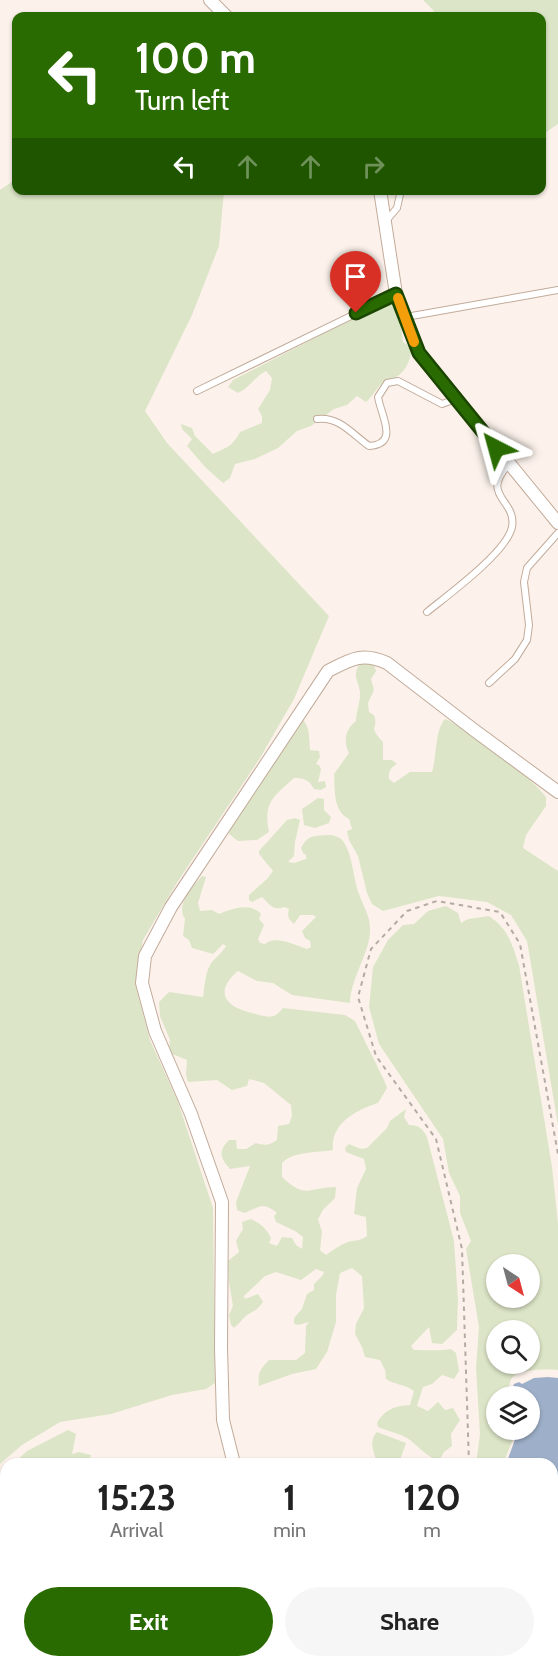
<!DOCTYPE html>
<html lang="en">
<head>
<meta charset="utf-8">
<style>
	:root { --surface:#fff; --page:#f6f6f6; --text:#222; --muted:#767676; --accent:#296b00 }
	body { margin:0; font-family:Cabin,sans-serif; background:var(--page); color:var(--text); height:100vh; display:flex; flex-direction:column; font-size:22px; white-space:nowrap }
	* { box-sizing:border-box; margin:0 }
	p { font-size:20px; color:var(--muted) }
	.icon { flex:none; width:33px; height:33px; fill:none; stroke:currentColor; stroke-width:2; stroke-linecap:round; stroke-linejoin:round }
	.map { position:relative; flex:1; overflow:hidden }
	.panel { position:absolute; left:0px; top:1458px; width:558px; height:210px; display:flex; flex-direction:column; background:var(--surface); border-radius:18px 18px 0 0; box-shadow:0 2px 4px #0004 }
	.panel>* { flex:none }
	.banner { position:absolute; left:12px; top:12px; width:534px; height:183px; border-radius:12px; box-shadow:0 2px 4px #0004; background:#296b00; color:#fff; overflow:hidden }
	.needle { width:39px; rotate:144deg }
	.controls { position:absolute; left:486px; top:1254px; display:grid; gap:12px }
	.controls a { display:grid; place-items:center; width:54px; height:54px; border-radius:50%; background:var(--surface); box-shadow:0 2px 4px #0004; font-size:30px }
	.pin { position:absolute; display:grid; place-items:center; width:51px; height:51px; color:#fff; margin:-62px -26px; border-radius:50% 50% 50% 0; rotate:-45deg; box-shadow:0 0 6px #0007 }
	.pin .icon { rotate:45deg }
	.me { position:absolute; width:66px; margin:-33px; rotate:321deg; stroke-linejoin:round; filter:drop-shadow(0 0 4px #0008) }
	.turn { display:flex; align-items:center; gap:21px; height:126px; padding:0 24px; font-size:27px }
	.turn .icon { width:78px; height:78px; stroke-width:2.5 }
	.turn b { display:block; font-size:42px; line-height:51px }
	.lanes { display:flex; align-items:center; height:57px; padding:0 24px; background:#0003; justify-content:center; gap:30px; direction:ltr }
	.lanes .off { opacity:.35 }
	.eta { display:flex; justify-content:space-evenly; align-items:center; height:102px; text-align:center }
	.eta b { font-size:36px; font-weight:800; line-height:42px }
	.action { display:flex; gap:12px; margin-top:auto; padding:12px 24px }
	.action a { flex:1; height:69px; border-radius:36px; background:var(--accent); color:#fff; font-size:24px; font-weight:800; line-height:69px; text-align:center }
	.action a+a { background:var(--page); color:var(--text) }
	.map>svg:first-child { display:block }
</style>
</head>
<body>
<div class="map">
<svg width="558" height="1668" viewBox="0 0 558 1668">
	<rect width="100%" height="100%" fill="#fcf2eb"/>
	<!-- green -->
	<g fill="#dce5c7" fill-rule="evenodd">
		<polygon points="423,0 558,0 558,124 542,135 542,16 432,16 434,11"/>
		<polygon points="16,179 16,190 224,191 219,246 192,315 145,411 167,443 329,616 294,699 260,758 178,881 143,940 135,984 150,1040 178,1102 213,1208 215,1383 206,1389 172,1395 111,1414 60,1422 22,1445 0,1464 0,190"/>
		<path d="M389 300 394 303 396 312 400 318 403 342 412 348C411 358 406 372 396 377 391 380 386 380 382 383 376 389 373 396 366 402L357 396 347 405 334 409 311 426 297 431 278 448 255 459 235 464 230 478 223 483 206 468 187 446 192 439 182 429 181 424 192 428 195 436 213 454C227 447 232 447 240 432L262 423V416L258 409 270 390 272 378 266 371C253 378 251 387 238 393L228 387 233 380Z"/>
		<path d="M367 662 374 665 376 671 371 679 374 690 368 703 369 712 374 715C379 730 367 725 383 742V760H392L397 764C391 767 388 772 389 779L394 783 410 772H432C437 755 435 730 445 719 471 730 528 774 546 797V806L526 835 523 848 558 871V1125L527 941 511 915 487 902 439 896 383 911 372 904 367 893 358 856 349 840 347 831 352 829 349 819C333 811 335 790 334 774L349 753C343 742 345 729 356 721 356 712 361 700 360 692 358 680 352 675 360 663Z"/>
		<path d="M303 720C310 727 309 739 310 750L319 751 320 757 316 764 319 765 321 769 318 782 325 781 326 787 321 790 314 789C309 780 304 778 294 778 273 797 263 803 269 832L257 840 238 841 229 834 231 824Z"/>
		<polygon points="318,798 324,799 324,810 331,817 329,823 315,828 304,825 302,809"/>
		<path d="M295 818 300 820 295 842 294 856 288 862 294 863 306 859V855L303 853 301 848C308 835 313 836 327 835 333 835 339 836 343 841 353 855 353 878 359 894 363 905 370 916 370 928 371 952 351 976 350 1003L292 995 273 983 257 981 238 971C213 992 226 1007 252 1013 259 1015 269 1019 276 1015 279 1013 281 1010 283 1008L345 1015 355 1021 384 1080 387 1088 378 1103C357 1110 330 1123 333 1150 315 1153 294 1151 282 1163V1177C307 1200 308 1187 336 1187L335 1198 323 1210 318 1219 322 1232 320 1250 326 1255C333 1250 340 1245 348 1242 355 1240 361 1241 367 1236L366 1217 354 1214 357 1188 366 1169 364 1159 346 1152 345 1148 349 1144 361 1149 367 1148 387 1128 390 1121 406 1109 404 1117 409 1125C419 1125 423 1129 427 1137L454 1241 458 1300 457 1330 442 1344 432 1343 429 1327 411 1346 414 1350C424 1350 443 1351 451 1349L456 1353 459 1371 454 1379 442 1375 432 1384 423 1387 417 1406 428 1411 438 1402 445 1410 453 1408 460 1420 451 1434 452 1446 444 1452 439 1461C426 1457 419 1446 407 1438 398 1433 388 1431 378 1427L377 1423C385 1409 395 1406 410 1405L414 1391C405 1384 395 1385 386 1379L385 1370 380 1360 365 1357 362 1347 355 1334 356 1324 364 1308 362 1276 352 1268 340 1273 336 1295V1322L327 1352 316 1369 292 1374 259 1386C257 1373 261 1368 269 1360H296L305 1353 306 1326 309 1322 298 1325 294 1324V1318L302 1309 307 1294 314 1290V1284L323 1275 324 1272 316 1269 301 1280 276 1272 265 1276 244 1296 245 1299 258 1294 263 1302C256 1312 254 1310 246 1316 242 1319 239 1324 234 1328L231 1325 229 1315 233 1306 229 1282 228 1261 239 1252 236 1241 243 1229 242 1222 251 1219C261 1224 266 1228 271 1238L269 1243 277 1246 282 1237 292 1238 296 1245 302 1249 303 1237 295 1231 276 1222 274 1216 277 1213C262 1201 259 1208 244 1213L237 1210 236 1202 250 1166 230 1169C220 1158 218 1151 229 1140H236L237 1149H246L256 1143C265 1146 270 1145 277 1140L278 1126 289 1124 292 1116 291 1105 264 1083 249 1079 247 1086 232 1090 217 1080 188 1082 186 1075 187 1060 172 1054 169 1050 170 1040 160 1016 159 1002 169 992 203 997C205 985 205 971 212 962 217 956 222 953 226 946L223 944 213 954 192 948 189 940 183 936 185 919C175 905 193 886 202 876L206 877 198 903 200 911 212 910 219 914C232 909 250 902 261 914L259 919 264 925 258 939 260 943 265 944C276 935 294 945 307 949L311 947 310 941 305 938 302 931 316 917 313 915H300L294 924C288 919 287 916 289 909L285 907C273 911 270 905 262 897L252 902 249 900V895L267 879 273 871 259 854V851L287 820Z"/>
		<path d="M446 906 458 913 461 923 468 919 489 916C509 930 511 942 519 965L552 1167 558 1224V1370C548 1369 518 1369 512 1378 509 1382 509 1391 507 1396H496V1430H512L514 1437 503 1464H476L480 1434 476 1368 479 1327 466 1249 471 1241 460 1213V1196L449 1173 443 1139 379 1044 369 1007 373 967 388 940 403 925 414 924 428 911ZM496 1264H530V1298H496ZM496 1330H530V1364H496Z"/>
		<polygon points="68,1430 76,1434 72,1454 79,1452 91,1455 88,1464 13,1464 27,1451"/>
		<path d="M377 1432 406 1443 400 1460 404 1464H378C374 1453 368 1441 377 1432Z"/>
		<polygon points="0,1487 6,1490 6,1581 5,1577 0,1574"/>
		<polygon points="552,1511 558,1512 558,1554 552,1565"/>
		<polygon points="86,1662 138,1662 145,1668 101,1668"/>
		<polygon points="152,1662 283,1662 273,1668 264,1666 260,1668 155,1668"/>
		<polygon points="430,1662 500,1662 497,1668 427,1668"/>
	</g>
	<!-- water -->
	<g fill="#9eb0c9">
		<polygon points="548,1377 558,1378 558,1487 552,1488 552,1464 506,1464 516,1437 514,1430 530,1430 530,1396 509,1396 514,1384 519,1382 522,1384 534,1378"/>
		<polygon points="0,1575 4,1577 6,1582 6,1659 0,1663"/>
	</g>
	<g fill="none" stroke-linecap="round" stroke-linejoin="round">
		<defs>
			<g id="service">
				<polyline points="385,222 397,208 401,190"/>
				<polyline points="406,317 558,290"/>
				<polyline points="197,391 396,294"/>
				<path d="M317 419C339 416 352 434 369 446 400 444 381 416 378 397L387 383 398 381 442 404 456 399"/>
				<path d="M427 612C448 595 507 552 512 527 517 499 479 497 509 464"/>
				<polyline points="489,683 515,659 527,640 529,625 524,582 527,568 558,533"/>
			</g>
			<g id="minor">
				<polyline points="210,0 226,16"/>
				<polyline points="380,190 396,294 419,353 558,523"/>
				<path d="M234 1464 223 1420 221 1348 222 1202 191 1114 155 1031 142 983 145 956 171 907 328 671C351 659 362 652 387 663L474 730 558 792"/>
				<polyline points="552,1506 558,1507"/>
				<polyline points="552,1576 558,1564"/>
				<polyline points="417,1668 420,1662"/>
				<polyline points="502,1668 506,1662"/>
			</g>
		</defs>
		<!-- service casing -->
		<use href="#service" stroke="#c2ab9a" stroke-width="8"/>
		<!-- minor casing -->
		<use href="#minor" stroke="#c2ab9a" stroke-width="14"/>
		<!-- path -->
		<polyline stroke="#b4aba4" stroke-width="2" stroke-dasharray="4.5 4.5" stroke-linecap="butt" points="469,1464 462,1249 436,1139 376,1056 358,997 371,949 407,911 437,901 500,912 520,944 558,1154"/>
		<!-- service -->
		<use href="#service" stroke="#fff" stroke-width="6"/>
		<!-- minor -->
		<use href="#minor" stroke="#fff" stroke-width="12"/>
	</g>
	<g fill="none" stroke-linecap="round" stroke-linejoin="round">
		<defs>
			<polyline id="route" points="356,313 396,294 419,353 496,448"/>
		</defs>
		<!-- route casing -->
		<use href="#route" stroke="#1b4600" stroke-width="15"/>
		<!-- route -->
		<use href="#route" stroke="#296b00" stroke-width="10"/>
		<!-- slow -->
		<polyline stroke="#f59e0b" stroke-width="10" points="398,298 414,342"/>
	</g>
</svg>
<div class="controls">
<a><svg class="needle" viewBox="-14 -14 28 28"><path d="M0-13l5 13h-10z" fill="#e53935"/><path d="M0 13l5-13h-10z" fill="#767676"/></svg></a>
<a><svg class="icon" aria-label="search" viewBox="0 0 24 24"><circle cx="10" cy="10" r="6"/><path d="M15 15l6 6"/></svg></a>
<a><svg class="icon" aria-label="layers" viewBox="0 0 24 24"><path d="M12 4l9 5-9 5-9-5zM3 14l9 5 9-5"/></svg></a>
</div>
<div class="pin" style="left:356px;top:313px;background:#d93025"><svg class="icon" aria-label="arrive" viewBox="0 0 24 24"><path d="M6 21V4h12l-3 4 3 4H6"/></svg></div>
<svg class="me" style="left:496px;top:448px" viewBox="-20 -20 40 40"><path d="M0-17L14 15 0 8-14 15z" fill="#296b00" stroke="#fff" stroke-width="4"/></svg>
<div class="banner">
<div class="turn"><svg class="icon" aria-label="left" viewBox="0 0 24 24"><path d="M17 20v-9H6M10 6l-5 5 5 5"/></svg><div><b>100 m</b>Turn left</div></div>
<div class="lanes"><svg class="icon" aria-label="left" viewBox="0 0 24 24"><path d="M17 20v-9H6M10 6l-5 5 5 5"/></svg><svg class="icon off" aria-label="ahead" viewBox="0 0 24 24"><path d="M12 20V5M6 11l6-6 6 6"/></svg><svg class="icon off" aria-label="ahead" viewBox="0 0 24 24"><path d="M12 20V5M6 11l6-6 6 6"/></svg><svg class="icon off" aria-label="right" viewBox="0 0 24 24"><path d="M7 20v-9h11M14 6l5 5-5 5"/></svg></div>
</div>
<section class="panel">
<div class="eta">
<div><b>15:23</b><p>Arrival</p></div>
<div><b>1</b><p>min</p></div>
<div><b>120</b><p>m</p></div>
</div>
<div class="action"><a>Exit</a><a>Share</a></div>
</section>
</div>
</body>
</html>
